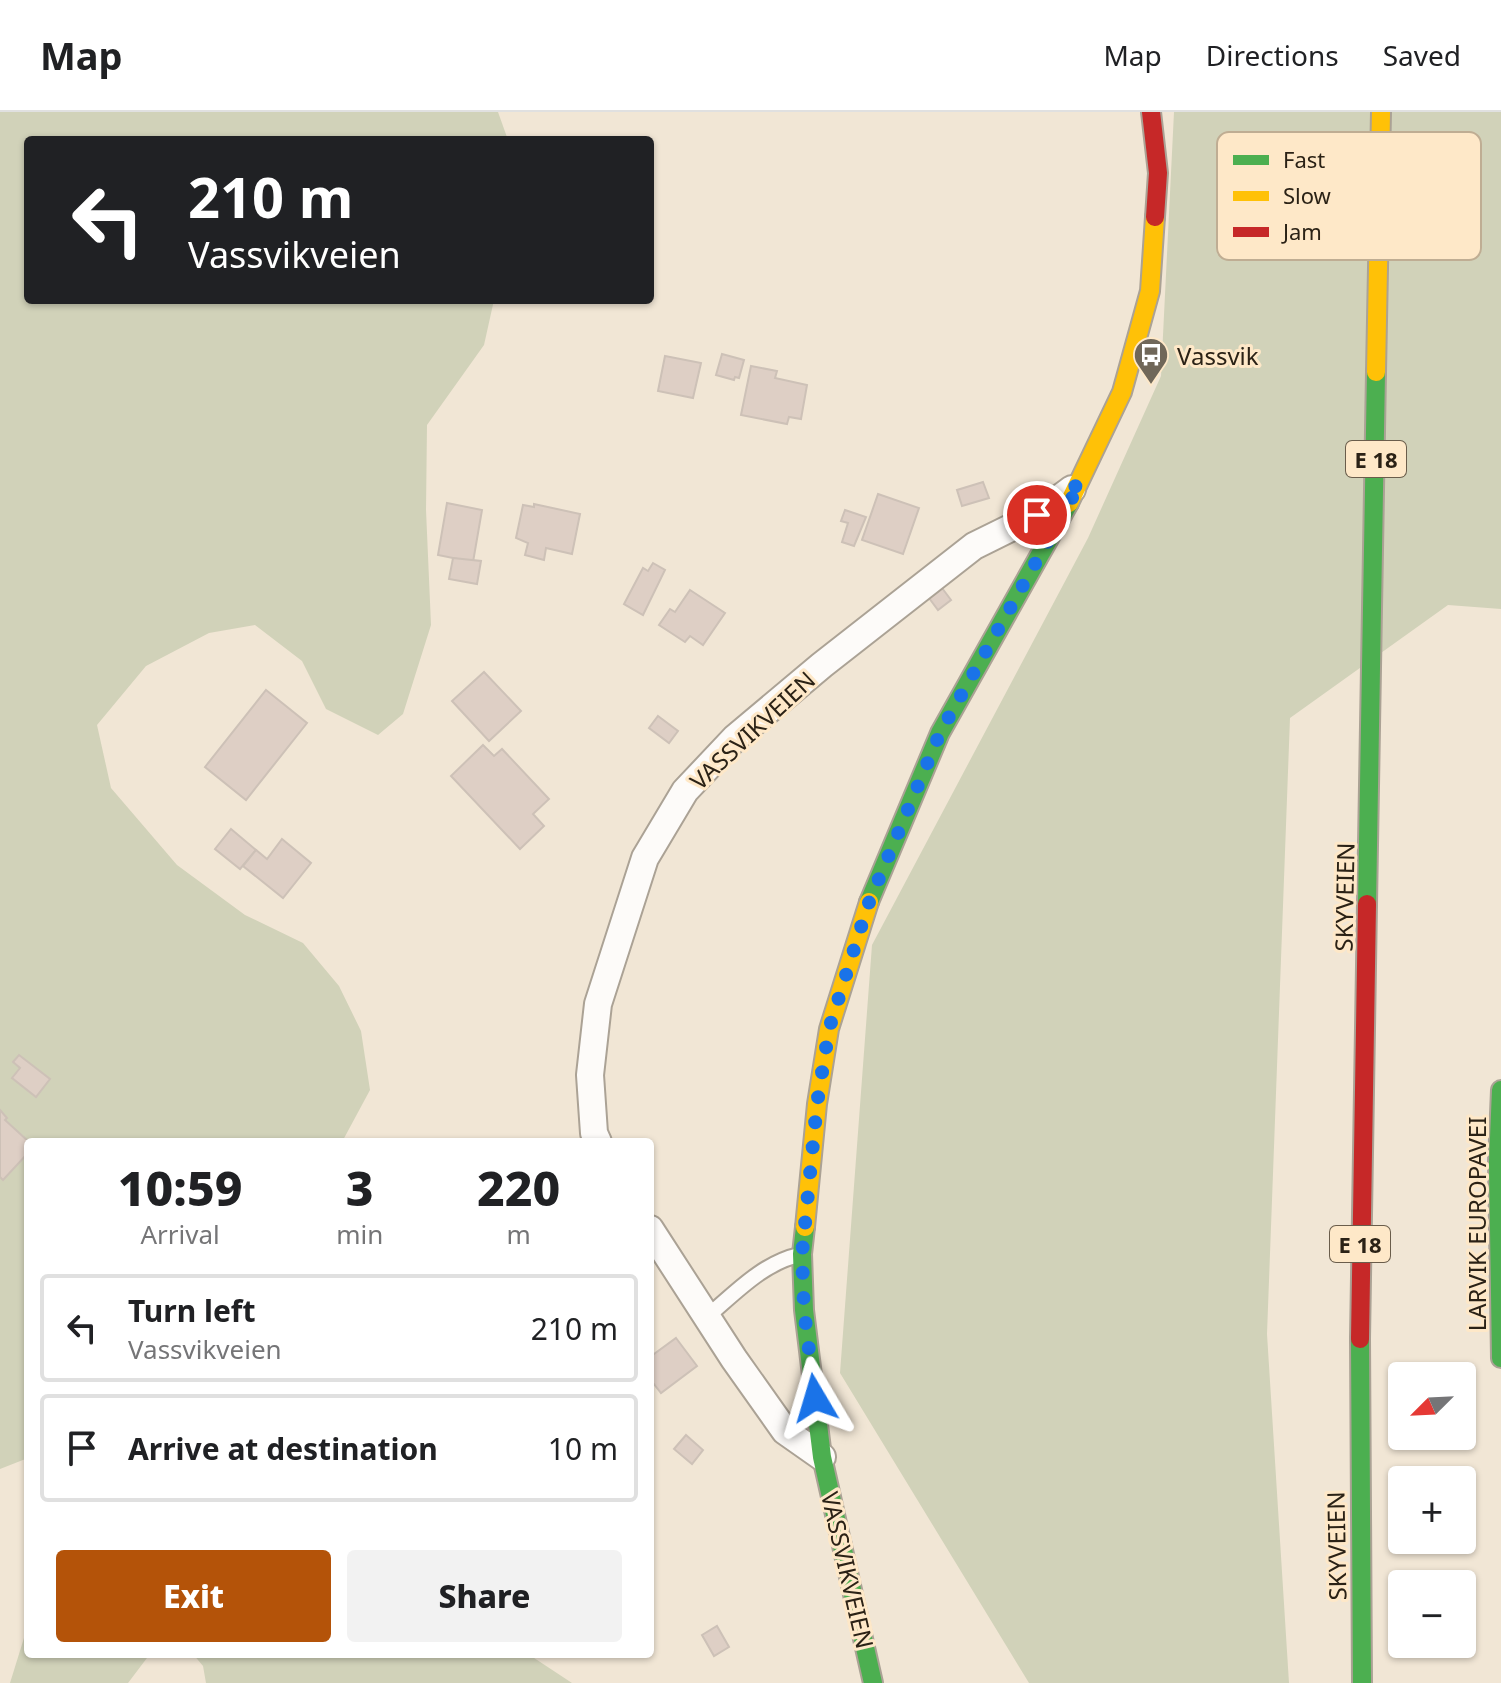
<!DOCTYPE html>
<html lang="en">
<head>
<meta charset="utf-8">
<style>
	:root { --surface:#fff; --page:#f2f2f2; --text:#202124; --muted:#757577; --line:#e0e0e0; --accent:#b45309 }
	body { margin:0; font-family:"Noto Sans",sans-serif; background:var(--page); color:var(--text); height:100vh; display:flex; flex-direction:column; font-size:30px; white-space:nowrap }
	* { box-sizing:border-box; margin:0 }
	p { font-size:26px; color:var(--muted) }
	.icon { flex:none; width:44px; height:44px; fill:none; stroke:currentColor; stroke-width:2; stroke-linecap:round; stroke-linejoin:round }
	.map { position:relative; flex:1; overflow:hidden }
	.details { position:absolute; left:24px; top:1026px; width:630px; height:520px; display:flex; flex-direction:column; background:var(--surface); border-radius:8px; box-shadow:0 2px 6px #0004 }
	.details>* { flex:none }
	.banner { position:absolute; left:24px; top:24px; width:630px; height:168px; border-radius:8px; box-shadow:0 2px 6px #0004; background:#202124; color:#fff; overflow:hidden }
	.needle { width:52px; rotate:246deg }
	.tools { position:absolute; left:1388px; top:1250px; display:grid; gap:16px }
	.tools a { display:grid; place-items:center; width:88px; height:88px; border-radius:8px; background:var(--surface); box-shadow:0 2px 6px #0004; font-size:40px }
	.pin { position:absolute; display:grid; place-items:center; width:68px; height:68px; color:#fff; margin:-34px; border:4px solid #fff; border-radius:50%; box-shadow:0 2px 8px #0007 }
	.me { position:absolute; width:88px; margin:-44px; rotate:353deg; stroke-linejoin:round; filter:drop-shadow(0 0 6px #0008) }
	.turn { display:flex; align-items:center; gap:28px; height:168px; padding:0 32px; font-size:36px }
	.turn .icon { width:104px; height:104px; stroke-width:2.5 }
	.turn b { display:block; font-size:56px; line-height:68px }
	.eta { display:flex; justify-content:space-evenly; align-items:center; height:136px; text-align:center }
	.eta b { font-size:48px; font-weight:800; line-height:56px }
	.cta { display:flex; gap:16px; margin-top:auto; padding:16px 32px }
	.cta a { flex:1; height:92px; border-radius:8px; background:var(--accent); color:#fff; font-size:32px; font-weight:800; line-height:92px; text-align:center }
	.cta a+a { background:var(--page); color:var(--text) }
	ul { padding:0; list-style:none }
	li { display:flex; align-items:center; gap:24px; height:108px; margin:0 16px 12px; padding:0 16px; border:4px solid var(--line); border-radius:8px }
	li div { flex:1 }
	li b { display:block; font-size:30px }
	li em { font-style:normal }
	header { display:flex; align-items:center; gap:48px; box-sizing:border-box; height:112px; padding:0 40px; background:var(--surface); border-bottom:2px solid var(--line) }
	header strong { font-size:38px }
	nav { display:flex; gap:44px; margin-inline-start:auto; font-size:28px }
	.map>svg:first-child { display:block }
</style>
</head>
<body>
<header>
<strong>Map</strong>
<nav><a>Map</a><a>Directions</a><a>Saved</a></nav>
</header>
<div class="map">
<svg width="1501" height="1571" viewBox="0 0 1501 1571">
	<rect width="100%" height="100%" fill="#f1e6d5"/>
	<!-- green -->
	<g fill="#d1d2b9">
		<polygon points="0,0 498,0 508,28 28,28 28,188 494,188 484,233 427,313 426,398 431,513 403,602 378,623 326,597 302,549 255,513 209,521 146,554 97,613 111,676 177,753 245,803 303,831 339,874 361,919 370,978 342,1030 28,1030 28,1346 0,1357"/>
		<polygon points="1174,0 1501,0 1501,497 1448,493 1290,606 1267,1222 1289,1571 1029,1571 840,1261 872,833 1088,426 1161,264"/>
		<polygon points="28,1513 28,1542 150,1542 128,1571 10,1571"/>
		<polygon points="193,1542 528,1542 572,1571 206,1571 203,1554"/>
	</g>
	<!-- building -->
	<g fill="#decfc5" stroke="#cdc1b7" stroke-width="2">
		<polygon points="722,242 744,248 739,266 735,265 734,268 716,263"/>
		<polygon points="665,244 701,251 693,286 658,279"/>
		<polygon points="751,254 777,259 775,266 807,273 801,307 789,305 787,312 741,303"/>
		<polygon points="983,370 989,386 962,394 957,378"/>
		<polygon points="878,382 919,396 903,442 862,428"/>
		<polygon points="447,391 482,398 473,450 438,443"/>
		<polygon points="534,392 580,402 572,442 546,436 544,448 525,443 528,431 516,426 523,393 534,395"/>
		<polygon points="845,398 866,405 854,434 842,430 848,411 841,409"/>
		<polygon points="453,446 481,449 477,472 449,467"/>
		<polygon points="653,451 665,458 643,503 624,492 643,456 648,459"/>
		<polygon points="942,476 951,488 938,498 929,486"/>
		<polygon points="690,478 725,501 703,533 690,524 685,530 659,513 670,497 675,500"/>
		<polygon points="484,560 521,599 489,629 452,589"/>
		<polygon points="266,578 307,611 246,688 205,655"/>
		<polygon points="658,604 678,619 669,631 649,616"/>
		<polygon points="483,633 494,644 502,637 549,687 533,702 544,714 520,737 451,664"/>
		<polygon points="231,717 256,738 240,757 215,737"/>
		<polygon points="282,727 311,751 283,786 243,754 256,738 267,747"/>
		<polygon points="19,943 50,967 36,985 12,966 20,956 13,950"/>
		<polygon points="0,998 7,1006 5,1008 29,1030 28,1041 3,1068 0,1065"/>
		<polygon points="676,1226 697,1254 661,1281 650,1267 650,1245"/>
		<polygon points="686,1323 703,1338 692,1352 674,1337"/>
		<polygon points="717,1514 729,1535 714,1544 702,1523"/>
	</g>
	<g fill="none" stroke-linecap="round" stroke-linejoin="round">
		<defs>
			<path id="lane" d="M708 1204C735 1181 763 1151 799 1143"/>
			<g id="street">
				<polyline points="598,1030 594,1021 590,963 598,892 645,746 685,679 735,626 822,553 974,434 1037,403 1072,377"/>
				<polyline points="650,1117 734,1247 785,1319 822,1345"/>
			</g>
			<g id="fast">
				<polyline points="869,790 940,621 1069,391"/>
				<polyline points="1367,792 1376,260"/>
				<polyline points="1501,978 1498,1050 1501,1246"/>
				<polyline points="805,1115 802,1142 804,1198 822,1345 873,1571"/>
				<polyline points="1360,1227 1362,1571"/>
			</g>
			<g id="slow">
				<polyline points="1376,260 1381,0"/>
				<polyline points="1069,391 1122,280 1150,179 1155,105"/>
				<polyline points="805,1115 817,992 829,917 869,790"/>
			</g>
			<g id="jam">
				<polyline points="1151,0 1158,61 1155,105"/>
				<polyline points="1360,1227 1367,792"/>
			</g>
		</defs>
		<!-- lane casing -->
		<use href="#lane" stroke="#aba295" stroke-width="18"/>
		<!-- street casing -->
		<use href="#street" stroke="#aba295" stroke-width="30"/>
		<!-- fast casing -->
		<use href="#fast" stroke="#aba295" stroke-width="22"/>
		<!-- slow casing -->
		<use href="#slow" stroke="#aba295" stroke-width="22"/>
		<!-- jam casing -->
		<use href="#jam" stroke="#aba295" stroke-width="22"/>
		<!-- lane -->
		<use href="#lane" stroke="#fdfbf9" stroke-width="14"/>
		<!-- street -->
		<use href="#street" stroke="#fdfbf9" stroke-width="26"/>
		<!-- fast -->
		<use href="#fast" stroke="#4caf50" stroke-width="18"/>
		<!-- slow -->
		<use href="#slow" stroke="#ffc107" stroke-width="18"/>
		<!-- jam -->
		<use href="#jam" stroke="#c62828" stroke-width="18"/>
	</g>
	<g fill="none" stroke-linecap="round" stroke-linejoin="round">
		<!-- route -->
		<polyline stroke="#1a73e8" stroke-width="14" stroke-dasharray="0 25.2" points="815,1286 804,1198 802,1142 817,992 829,917 868,793 940,621 1081,370 1037,403"/>
	</g>
	<!-- icons -->
	<defs>
		<symbol id="bus-pin" viewBox="-11 -11 22 30"><path d="M0 17L-7.5 6A9.5 9.5 0 1 1 7.5 6Z" fill="#706759" stroke="#fee8c8"/><path d="M-5-6H5V4H4V6H2V4H-2V6H-4V4H-5ZM-3.5-4V0h7V-4ZM-3.5 1.2v1.5H-2V1.2ZM2 1.2v1.5H3.5V1.2Z" fill="#fff"/></symbol>
	</defs>
	<g fill-rule="evenodd">
		<use href="#bus-pin" x="1131" y="223" width="40" height="54"/>
	</g>
	<g text-anchor="middle" dominant-baseline="central" stroke-width="6" stroke-linejoin="round" paint-order="stroke">
		<!-- shield labels -->
		<g fill="#fee8c8" stroke="#6a5d4b" stroke-width="2">
			<rect x="1346" y="329" width="60" height="36" rx="6"/>
			<rect x="1330" y="1114" width="60" height="36" rx="6"/>
		</g>
		<g font-size="22" font-weight="bold" fill="#2b2216">
			<text x="1376" y="347">E 18</text>
			<text x="1360" y="1132">E 18</text>
		</g>
		<!-- poi labels -->
		<g font-size="24" fill="#2b2216" stroke="#fee8c8" text-anchor="start">
			<text x="1177" y="243">Vassvik</text>
		</g>
		<!-- street labels -->
		<g font-size="24" fill="#2b2216" stroke="#fee8c8">
			<text transform="translate(752 618) rotate(-43)">VASSVIKVEIEN</text>
			<text transform="translate(1344 785) rotate(-89)">SKYVEIEN</text>
			<text transform="translate(1476 1112) rotate(-90)">LARVIK EUROPAVEI</text>
			<text transform="translate(1336 1434) rotate(-91)">SKYVEIEN</text>
			<text transform="translate(848 1458) rotate(77)">VASSVIKVEIEN</text>
		</g>
	</g>
	<!-- legend -->
	<rect x="1217" y="20" width="264" height="128" rx="12" fill="#fee8c8" stroke="#bfad93" stroke-width="2"/>
	<rect x="1233" y="43" width="36" height="10" fill="#4caf50"/>
	<rect x="1233" y="79" width="36" height="10" fill="#ffc107"/>
	<rect x="1233" y="115" width="36" height="10" fill="#c62828"/>
	<g font-size="22" fill="#2b2216">
		<text x="1283" y="56">Fast</text>
		<text x="1283" y="92">Slow</text>
		<text x="1283" y="128">Jam</text>
	</g>
</svg>
<div class="tools">
<a><svg class="needle" viewBox="-14 -14 28 28"><path d="M0-13l5 13h-10z" fill="#e53935"/><path d="M0 13l5-13h-10z" fill="#757577"/></svg></a>
<a>+</a>
<a>−</a>
</div>
<div class="pin" style="left:1037px;top:403px;background:#d93025"><svg class="icon" aria-label="arrive" viewBox="0 0 24 24"><path d="M6 21V4h12l-3 4 3 4H6"/></svg></div>
<svg class="me" style="left:815px;top:1286px" viewBox="-20 -20 40 40"><path d="M0-17L14 15 0 8-14 15z" fill="#1a73e8" stroke="#fff" stroke-width="4"/></svg>
<div class="banner">
<div class="turn"><svg class="icon" aria-label="left" viewBox="0 0 24 24"><path d="M17 20v-9H6M10 6l-5 5 5 5"/></svg><div><b>210 m</b>Vassvikveien</div></div>
</div>
<section class="details">
<div class="eta">
<div><b>10:59</b><p>Arrival</p></div>
<div><b>3</b><p>min</p></div>
<div><b>220</b><p>m</p></div>
</div>
<ul>
<li><svg class="icon" aria-label="left" viewBox="0 0 24 24"><path d="M17 20v-9H6M10 6l-5 5 5 5"/></svg><div><b>Turn left</b><p>Vassvikveien</p></div><em>210 m</em></li>
<li><svg class="icon" aria-label="arrive" viewBox="0 0 24 24"><path d="M6 21V4h12l-3 4 3 4H6"/></svg><div><b>Arrive at destination</b></div><em>10 m</em></li>
</ul>
<div class="cta"><a>Exit</a><a>Share</a></div>
</section>
</div>
</body>
</html>
